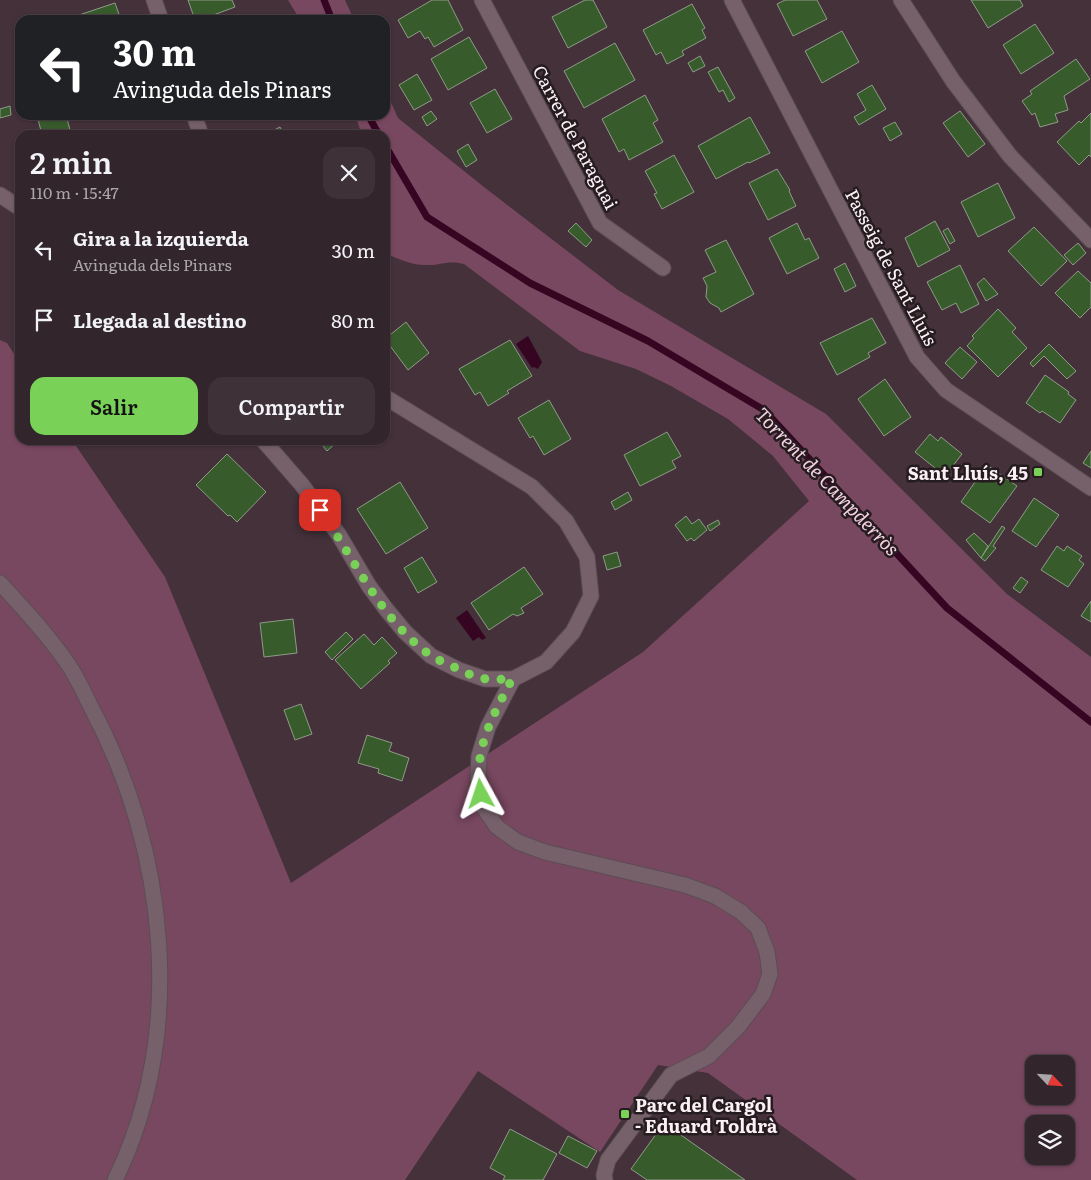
<!DOCTYPE html>
<html lang="es">
<head>
<meta charset="utf-8">
<style>
	:root { --surface:#33252c; --page:#3e3138; --text:#f1f3f6; --muted:#a9a5a9; --line:#4e4248; --accent:#79d158 }
	body { margin:0; font-family:Literata,serif; background:var(--page); color:var(--text); height:100vh; display:flex; flex-direction:column; font-size:19px; white-space:nowrap }
	* { box-sizing:border-box; margin:0 }
	p { font-size:16px; color:var(--muted) }
	.icon { flex:none; width:28px; height:28px; fill:none; stroke:currentColor; stroke-width:2; stroke-linecap:round; stroke-linejoin:round }
	.map { position:relative; flex:1; overflow:hidden }
	.details { position:absolute; left:15px; top:130px; width:375px; height:315px; display:flex; flex-direction:column; background:var(--surface); border-radius:15px; box-shadow:0 1px 4px #0004,0 0 0 1px var(--line) }
	.details>* { flex:none }
	.hud { position:absolute; left:15px; top:15px; width:375px; height:105px; border-radius:15px; box-shadow:0 1px 4px #0004,0 0 0 1px var(--line); background:#202124; color:#fff; overflow:hidden }
	.needle { width:32px; rotate:115deg }
	.controls { position:absolute; left:1025px; top:1055px; display:grid; gap:10px }
	.controls a { display:grid; place-items:center; width:50px; height:50px; border-radius:10px; background:var(--surface); box-shadow:0 1px 4px #0004,0 0 0 1px var(--line); font-size:25px }
	.pin { position:absolute; display:grid; place-items:center; width:42px; height:42px; color:#fff; margin:-21px; border-radius:10px; box-shadow:0 2px 8px #0006 }
	.me { position:absolute; width:55px; margin:-28px; rotate:355deg; stroke-linejoin:round; filter:drop-shadow(0 0 4px #0008) }
	.turn { display:flex; align-items:center; gap:18px; height:105px; padding:0 15px; font-size:22px }
	.turn .icon { width:65px; height:65px; stroke-width:2.5 }
	.turn b { display:block; font-size:35px; line-height:42px }
	.round { display:grid; place-items:center; flex:none; width:52px; height:52px; border-radius:15px; background:var(--page) }
	.head { display:flex; align-items:center; justify-content:space-between; height:85px; padding:0 15px }
	h1 { font-size:30px; font-weight:600; line-height:38px }
	.button { display:flex; gap:10px; margin-top:auto; padding:10px 15px }
	.button a { flex:1; height:58px; border-radius:15px; background:var(--accent); color:#111; font-size:20px; font-weight:600; line-height:58px; text-align:center }
	.button a+a { background:var(--page); color:var(--text) }
	ul { padding:0; list-style:none }
	li { display:flex; align-items:center; gap:15px; height:70px; padding:0 15px }
	li div { flex:1 }
	li b { display:block; font-size:19px }
	li em { font-style:normal }
	.map>svg:first-child { display:block }
</style>
</head>
<body>
<div class="map">
<svg width="1091" height="1180" viewBox="0 0 1091 1180">
	<rect width="100%" height="100%" fill="#44313a"/>
	<!-- green -->
	<g fill="#784760" fill-rule="evenodd">
		<polygon points="288,0 345,0 354,20 300,20"/>
		<path d="M385 89 398 118 484 187 618 290 826 414 1007 594 1091 657V1180H857L708 1073 658 1065 600 1152 478 1071 405 1180H0V340L7 343 20 363V440H72L165 577 291 883 643 652 809 501 773 456 728 419 671 386 636 369 580 351 464 264C446 260 444 265 428 265 415 266 401 260 389 255L385 244V135H362L355 115H385ZM1034 1064H1066V1096H1034ZM1034 1124H1066V1156H1034Z"/>
	</g>
	<!-- water -->
	<g fill="#350522">
		<polygon points="528,336 542,362 538,369 534,367 532,368 516,344"/>
		<polygon points="467,610 486,638 482,640 479,637 473,641 456,618"/>
	</g>
	<g fill="none" stroke-linecap="round" stroke-linejoin="round">
		<!-- stream -->
		<g stroke="#350522" stroke-width="7">
			<polyline points="324,0 332,20"/>
			<polyline points="368,115 379,135"/>
			<polyline points="385,145 427,217 530,283 648,341 764,410 947,608 1091,722"/>
		</g>
	</g>
	<!-- building -->
	<g fill="#385b2c" stroke="#8e9b89">
		<polygon points="188,0 232,0 235,7 200,20 195,20"/>
		<polygon points="432,0 448,0 463,30 434,47 428,37 425,39 420,31 408,38 398,20"/>
		<polygon points="585,0 593,0 607,27 568,48 552,17"/>
		<polygon points="785,0 817,0 827,19 793,36 777,4"/>
		<polygon points="971,0 1020,0 1023,6 988,28"/>
		<polygon points="115,3 121,20 77,20 76,16"/>
		<polygon points="692,4 705,28 702,30 706,38 682,51 684,55 667,64 661,52 656,55 643,30"/>
		<polygon points="1035,24 1054,53 1021,74 1003,45"/>
		<polygon points="842,31 859,62 822,83 805,51"/>
		<polygon points="469,37 487,68 448,90 431,59"/>
		<polygon points="615,43 635,80 584,108 564,71"/>
		<polygon points="700,56 705,66 693,72 688,63"/>
		<polygon points="1076,59 1090,79 1064,96 1068,110 1055,114 1058,122 1040,127 1035,113 1032,115 1022,101 1032,94 1030,91"/>
		<polygon points="718,67 735,98 729,102 723,90 719,92 708,72"/>
		<polygon points="417,74 432,100 414,110 399,85"/>
		<polygon points="872,85 886,109 859,125 854,117 866,110 857,94"/>
		<polygon points="495,89 512,119 487,133 470,103"/>
		<polygon points="645,95 658,120 653,123 663,142 629,160 624,149 619,152 602,119"/>
		<polygon points="10,106 11,115 0,118 0,109"/>
		<polygon points="431,111 437,119 427,126 422,117"/>
		<polygon points="960,111 985,144 968,157 943,123"/>
		<polygon points="1091,113 1091,157 1089,155 1079,165 1057,142 1079,121 1081,123"/>
		<polygon points="37,115 66,115 70,130 42,135"/>
		<polygon points="750,117 770,153 749,163 748,162 716,179 698,146"/>
		<polygon points="895,122 902,134 890,141 883,128"/>
		<polygon points="280,127 284,135 265,135"/>
		<polygon points="468,144 477,160 466,167 457,151"/>
		<polygon points="674,155 694,192 662,209 654,194 657,193 645,171"/>
		<polygon points="777,169 790,190 789,191 796,206 768,220 749,183"/>
		<polygon points="998,183 1015,218 978,237 961,202"/>
		<polygon points="935,221 950,250 918,267 905,238"/>
		<polygon points="576,223 592,240 586,247 568,231"/>
		<polygon points="797,223 805,240 809,238 819,258 787,274 769,238"/>
		<polygon points="1034,227 1067,261 1041,286 1008,251"/>
		<polygon points="948,228 955,241 950,244 943,231"/>
		<polygon points="726,240 754,294 721,312 719,308 710,303 706,297 707,286 703,278 716,272 705,250"/>
		<polygon points="1078,243 1086,253 1073,265 1064,255"/>
		<polygon points="845,263 856,286 845,292 834,269"/>
		<polygon points="960,265 979,304 961,313 956,303 942,310 927,282"/>
		<polygon points="1078,271 1091,283 1091,307 1080,318 1055,293"/>
		<polygon points="984,278 998,294 986,301 977,284"/>
		<polygon points="998,309 1016,328 1012,332 1027,348 998,377 967,346 974,338 972,336"/>
		<polygon points="872,318 886,343 868,353 870,357 837,375 820,343"/>
		<polygon points="406,322 429,353 408,370 385,339"/>
		<polygon points="510,340 532,376 507,391 509,393 488,406 480,392 475,395 459,369"/>
		<polygon points="1049,344 1076,371 1067,379 1044,356 1033,367 1030,363"/>
		<polygon points="960,347 977,362 962,379 945,363"/>
		<polygon points="1045,375 1069,392 1068,394 1076,400 1060,423 1042,411 1040,413 1026,403"/>
		<polygon points="885,379 911,417 884,436 858,399"/>
		<polygon points="549,400 571,439 544,455 533,436 530,438 518,418"/>
		<polygon points="667,432 681,456 672,461 676,468 640,486 624,455"/>
		<polygon points="930,434 938,441 941,437 962,454 945,476 915,452"/>
		<polygon points="318,440 339,440 327,451"/>
		<polygon points="1091,451 1091,468 1083,463"/>
		<polygon points="227,454 266,492 237,522 230,515 228,516 196,485"/>
		<polygon points="987,465 1017,486 990,523 961,502"/>
		<polygon points="400,482 428,528 386,554 357,509"/>
		<polygon points="628,492 632,500 615,510 611,502"/>
		<polygon points="1034,498 1059,515 1036,547 1012,531"/>
		<polygon points="686,516 692,524 699,519 707,530 694,541 691,538 687,541 675,525"/>
		<polygon points="718,520 720,524 710,531 707,526"/>
		<polygon points="1002,526 1005,528 993,546 996,548 985,561 981,558"/>
		<polygon points="974,533 988,546 981,558 966,540"/>
		<polygon points="1057,546 1064,551 1067,546 1082,556 1079,560 1084,564 1068,587 1041,570"/>
		<polygon points="617,552 621,566 607,570 603,556"/>
		<polygon points="422,557 437,582 418,593 404,568"/>
		<polygon points="524,567 543,594 521,608 524,613 517,616 513,614 489,630 471,603"/>
		<polygon points="1021,577 1028,582 1020,593 1013,588"/>
		<polygon points="1091,601 1091,622 1081,616"/>
		<polygon points="293,619 297,653 264,657 260,623"/>
		<polygon points="346,632 353,639 332,660 325,652"/>
		<polygon points="364,634 374,645 382,637 397,653 388,661 390,663 361,689 335,660"/>
		<polygon points="301,704 312,734 295,740 284,710"/>
		<polygon points="367,735 392,743 389,751 409,758 402,781 378,773 379,769 358,763"/>
		<polygon points="664,1123 698,1147 745,1180 647,1180 631,1169"/>
		<polygon points="510,1129 557,1154 543,1180 503,1180 505,1176 490,1168"/>
		<polygon points="568,1136 597,1151 587,1168 559,1153"/>
	</g>
	<g fill="none" stroke-linecap="round" stroke-linejoin="round">
		<defs>
			<g id="street">
				<polyline points="154,0 161,20"/>
				<polyline points="482,0 600,223 663,268"/>
				<polyline points="732,0 917,357 946,390 1091,488"/>
				<polyline points="901,0 953,81 1010,156 1091,240"/>
				<polyline points="194,115 201,135"/>
				<polyline points="0,195 20,208"/>
				<polyline points="263,440 302,485 339,535 369,586 386,609 405,632 431,656 459,670 485,679 513,679 546,662 573,632 591,596 587,557 566,521 532,487 385,397"/>
				<path d="M0 583C24 609 48 635 68 664 77 677 84 693 91 707 167 849 187 1032 115 1180"/>
				<polyline points="513,679 488,727 479,756 478,780 484,808 497,827 518,842 545,852 685,885 715,896 741,912 758,928 767,952 770,974 763,994 738,1027 709,1056 671,1075 608,1160 604,1175 605,1180"/>
			</g>
		</defs>
		<!-- street casing -->
		<use href="#street" stroke="#5c4d54" stroke-width="17"/>
		<!-- street -->
		<use href="#street" stroke="#76616b" stroke-width="15"/>
	</g>
	<g fill="none" stroke-linecap="round" stroke-linejoin="round">
		<!-- route -->
		<path stroke="#79d158" stroke-width="9" stroke-dasharray="0 16.2" d="M320 510C355 559 380 619 430 655 437 660 446 663 454 667 463 672 475 677 486 679 494 680 504 679 512 679 493 716 472 751 481 794"/>
	</g>
	<!-- markers -->
	<g fill="#79d158" stroke="#251c20" stroke-width="2">
		<rect x="1033" y="467" width="10" height="10" rx="2.5"/>
		<rect x="620" y="1109" width="10" height="10" rx="2.5"/>
	</g>
	<g text-anchor="middle" dominant-baseline="central" stroke-width="5" stroke-linejoin="round" paint-order="stroke">
		<!-- street labels -->
		<g font-size="18" fill="#fcf0f5" stroke="#251c20">
			<text transform="translate(576 137) rotate(62)">Carrer de Paraguai</text>
			<text transform="translate(892 267) rotate(62)">Passeig de Sant Lluís</text>
		</g>
		<!-- poi labels -->
		<g font-size="18" font-weight="bold" fill="#fcf0f5" stroke="#251c20" text-anchor="end">
			<text x="1028" y="472">Sant Lluís, 45</text>
			<text x="635" y="1104" text-anchor="start">Parc del Cargol<tspan x="635" dy="21">- Eduard Toldrà</tspan></text>
		</g>
		<!-- water labels -->
		<g font-size="19" font-style="italic" fill="#f5d1e1" stroke="#251c20">
			<text transform="translate(828 481) rotate(46)">Torrent de Campderròs</text>
		</g>
	</g>
</svg>
<div class="controls">
<a><svg class="needle" viewBox="-14 -14 28 28"><path d="M0-13l5 13h-10z" fill="#e53935"/><path d="M0 13l5-13h-10z" fill="#a9a5a9"/></svg></a>
<a><svg class="icon" aria-label="layers" viewBox="0 0 24 24"><path d="M12 4l9 5-9 5-9-5zM3 14l9 5 9-5"/></svg></a>
</div>
<div class="pin" style="left:320px;top:510px;background:#d93025"><svg class="icon" aria-label="arrive" viewBox="0 0 24 24"><path d="M6 21V4h12l-3 4 3 4H6"/></svg></div>
<svg class="me" style="left:481px;top:794px" viewBox="-20 -20 40 40"><path d="M0-17L14 15 0 8-14 15z" fill="#79d158" stroke="#fff" stroke-width="4"/></svg>
<div class="hud">
<div class="turn"><svg class="icon" aria-label="left" viewBox="0 0 24 24"><path d="M17 20v-9H6M10 6l-5 5 5 5"/></svg><div><b>30 m</b>Avinguda dels Pinars</div></div>
</div>
<section class="details">
<div class="head"><div><h1>2 min</h1><p>110 m · 15:47</p></div><a class="round"><svg class="icon" aria-label="close" viewBox="0 0 24 24"><path d="M6 6l12 12M18 6L6 18"/></svg></a></div>
<ul>
<li><svg class="icon" aria-label="left" viewBox="0 0 24 24"><path d="M17 20v-9H6M10 6l-5 5 5 5"/></svg><div><b>Gira a la izquierda</b><p>Avinguda dels Pinars</p></div><em>30 m</em></li>
<li><svg class="icon" aria-label="arrive" viewBox="0 0 24 24"><path d="M6 21V4h12l-3 4 3 4H6"/></svg><div><b>Llegada al destino</b></div><em>80 m</em></li>
</ul>
<div class="button"><a>Salir</a><a>Compartir</a></div>
</section>
</div>
</body>
</html>
